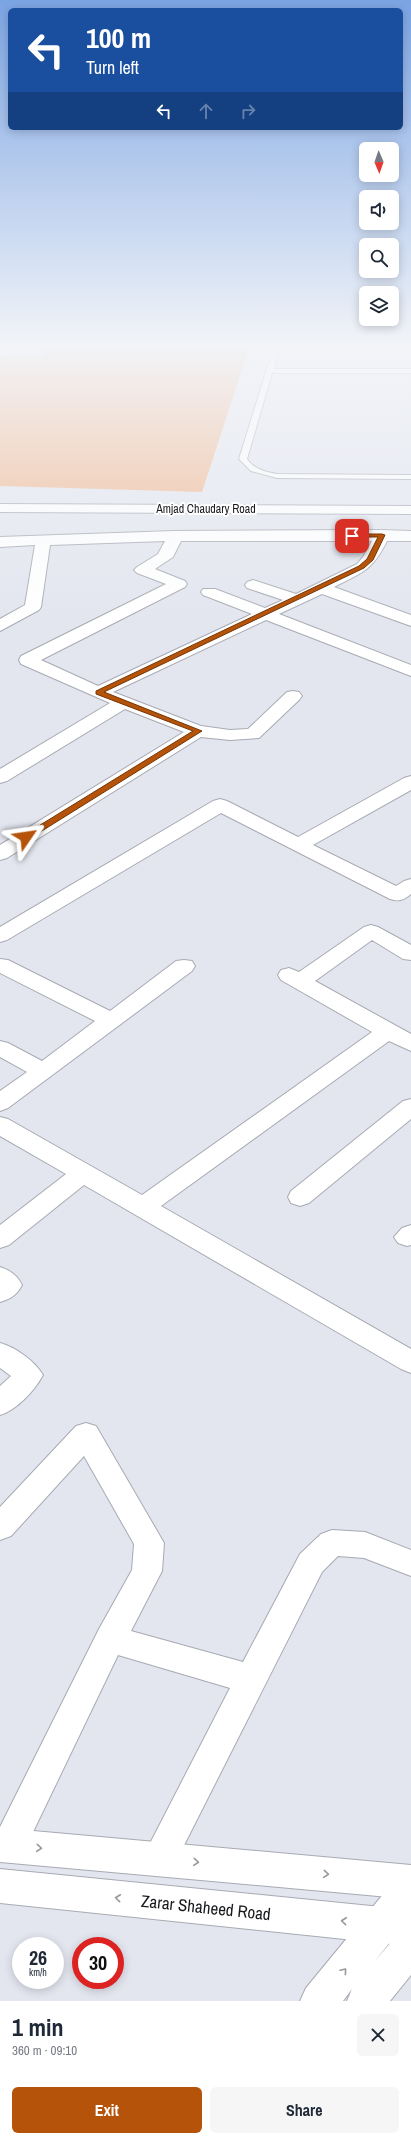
<!DOCTYPE html>
<html lang="en">
<head>
<meta charset="utf-8">
<style>
	:root { --surface:#fff; --page:#f6f6f7; --text:#1f2937; --muted:#747a83; --accent:#b45309 }
	body { margin:0; font-family:"Archivo Narrow",sans-serif; background:var(--page); color:var(--text); height:100vh; display:flex; flex-direction:column; font-size:15px; white-space:nowrap }
	* { box-sizing:border-box; margin:0 }
	p { font-size:13px; color:var(--muted) }
	.icon { flex:none; width:22px; height:22px; fill:none; stroke:currentColor; stroke-width:2; stroke-linecap:round; stroke-linejoin:round }
	.map { position:relative; height:2001px; overflow:hidden }
	.panel { display:flex; flex-direction:column; background:var(--surface); flex:1 }
	.panel>* { flex:none }
	.banner { position:absolute; left:8px; top:8px; width:395px; height:122px; border-radius:6px; box-shadow:0 2px 10px #0003; background:#1a4fa0; color:#fff; overflow:hidden }
	.needle { width:26px; rotate:178deg }
	.fabs { position:absolute; left:359px; top:142px; display:grid; gap:8px }
	.fabs a { display:grid; place-items:center; width:40px; height:40px; border-radius:6px; background:var(--surface); box-shadow:0 2px 10px #0003; font-size:20px }
	.speed { position:absolute; left:12px; top:1937px; display:flex; gap:8px; font-size:20px; font-weight:700; text-align:center }
	.speed>* { display:grid; place-content:center; width:52px; height:52px; border-radius:50%; background:var(--surface); box-shadow:0 2px 10px #0003; line-height:1 }
	.speed small { font-size:10px; font-weight:400 }
	.speed .limit { border:6px solid #d22; background:#fff; color:#111 }
	.pin { position:absolute; display:grid; place-items:center; width:34px; height:34px; color:#fff; margin:-17px; border-radius:8px; box-shadow:0 2px 6px #0006 }
	.me { position:absolute; width:44px; margin:-22px; rotate:58deg; stroke-linejoin:round; filter:drop-shadow(0 0 3px #0008) }
	.turn { display:flex; align-items:center; gap:14px; height:84px; padding:0 12px; font-size:18px }
	.turn .icon { width:52px; height:52px; stroke-width:2.5 }
	.turn b { display:block; font-size:28px; line-height:34px }
	.lanes { display:flex; align-items:center; height:38px; padding:0 12px; background:#0003; justify-content:center; gap:20px; direction:ltr }
	.lanes .off { opacity:.35 }
	.round { display:grid; place-items:center; flex:none; width:42px; height:42px; border-radius:6px; background:var(--page) }
	.headline { display:flex; align-items:center; justify-content:space-between; height:68px; padding:0 12px }
	h1 { font-size:24px; font-weight:700; line-height:30px }
	.cta { display:flex; gap:8px; margin-top:auto; padding:8px 12px }
	.cta a { flex:1; height:46px; border-radius:6px; background:var(--accent); color:#fff; font-size:16px; font-weight:700; line-height:46px; text-align:center }
	.cta a+a { background:var(--page); color:var(--text) }
	.map>svg:first-child { display:block }
</style>
</head>
<body>
<div class="map">
<svg width="411" height="2001" viewBox="0 0 411 2001">
	<rect width="100%" height="100%" fill="#e3e6ef"/>
	<!-- green -->
	<polygon fill="#f0b58b" points="47,347 249,348 202,492 0,486 0,356 42,357"/>
	<g fill="none" stroke-linecap="round" stroke-linejoin="round">
		<defs>
			<path id="lane" d="M274 346H280L274 369H411V373H272L247 459C254 469 265 472 277 474L411 475V479L277 478 251 471 239 459Z"/>
			<g id="street">
				<path d="M382 530 411 531V541H387C372 571 363 572 334 587L411 615V626L322 594 279 614 411 665V676L266 620 113 692 201 726 230 730 248 729 287 692 293 691 299 692 302 696 299 700 259 738 230 740 201 737 7 858 0 860V845L184 732 125 709 7 781 0 783V769L110 703 21 664 19 660 21 656 166 584 137 573 134 570 137 567 158 554 165 541 50 545 41 607 39 610 0 631V619L25 605 35 545 0 547V537L174 531ZM181 541H372L363 557 357 564 296 594 253 580 247 582 245 585 247 588 283 600 265 608 215 589H203L201 592 203 595 252 614 98 686 41 660 185 587 187 584 185 581 155 569 173 557Z"/>
				<path d="M411 776V790L313 845 396 886 404 881 411 879V894C404 900 399 902 390 899L221 813 7 940 0 942V927L213 801 220 799 227 801 298 837 404 778Z"/>
				<polygon points="371,925 378,927 411,945 411,960 403,959 372,940 315,981 411,1034 411,1051 389,1041 161,1206 411,1349 411,1373 401,1369 84,1185 9,1245 0,1248 0,1225 66,1174 0,1136 0,1117 8,1119 142,1195 372,1032 281,980 278,975 281,970 289,968 299,972 364,927"/>
				<polygon points="0,959 8,960 110,1011 176,961 184,960 192,961 195,966 192,971 8,1108 0,1111 0,1091 27,1072 0,1057 0,1041 8,1043 42,1061 95,1021 0,973"/>
				<polygon points="411,1099 411,1119 309,1203 300,1206 291,1203 288,1197 291,1191 403,1101"/>
				<polygon points="411,1225 411,1245 407,1246 398,1243 394,1237 402,1228"/>
				<path d="M0 1267C11 1271 17 1275 22 1285 17 1295 10 1299 0 1302Z"/>
				<path d="M0 1343C15 1347 35 1361 43 1375 35 1390 17 1410 0 1415V1386L11 1376 0 1368Z"/>
				<polygon points="86,1423 96,1426 164,1543 162,1571 131,1631 243,1662 300,1554 321,1534 332,1530 365,1532 411,1550 411,1576 364,1558 338,1556 322,1572 171,1871 159,1876 147,1871 142,1859 230,1688 118,1655 21,1857 9,1862 0,1858 0,1827 99,1629 132,1570 134,1544 84,1456 11,1536 0,1540 0,1507 76,1426"/>
			</g>
			<g id="secondary">
				<polygon points="0,504 411,506 411,514 0,512"/>
				<polygon points="411,1870 411,1916 374,1962 398,1934 411,1929 411,1975 390,2001 347,2001 352,1989 343,2001 300,2001 306,1988 399,1875"/>
			</g>
			<g id="primary">
				<polygon points="0,1828 411,1865 411,1899 0,1862"/>
				<polygon points="0,1869 411,1910 411,1946 0,1903"/>
			</g>
		</defs>
		<!-- lane casing -->
		<use href="#lane" stroke="#a7aab2" stroke-width="2"/>
		<!-- street casing -->
		<use href="#street" stroke="#a7aab2" stroke-width="2"/>
		<!-- secondary casing -->
		<use href="#secondary" stroke="#a7aab2" stroke-width="2"/>
		<!-- primary casing -->
		<use href="#primary" stroke="#a7aab2" stroke-width="2"/>
		<!-- lane -->
		<use href="#lane" fill="#fff" fill-rule="evenodd"/>
		<!-- street -->
		<use href="#street" fill="#fff" fill-rule="evenodd"/>
		<!-- secondary -->
		<use href="#secondary" fill="#fff" fill-rule="evenodd"/>
		<!-- primary -->
		<use href="#primary" fill="#fff" fill-rule="evenodd"/>
	</g>
	<!-- one-way arrows -->
	<defs><path id="oneway-chevron" d="M-2-3.5L2.5 0L-2 3.5" fill="none" stroke-width="1.6" stroke-linecap="round" stroke-linejoin="round"/></defs>
	<g stroke="#989899">
		<use href="#oneway-chevron" transform="translate(39 1848) rotate(5)"/>
		<use href="#oneway-chevron" transform="translate(196 1862) rotate(5)"/>
		<use href="#oneway-chevron" transform="translate(326 1874) rotate(5)"/>
		<use href="#oneway-chevron" transform="translate(118 1898) rotate(-174)"/>
		<use href="#oneway-chevron" transform="translate(344 1921) rotate(-174)"/>
		<use href="#oneway-chevron" transform="translate(344 1971) rotate(-50)"/>
	</g>
	<!-- sky -->
	<linearGradient id="sky" x2="0" y2="1"><stop stop-color="#7ba4e3"/><stop offset="0.55" stop-color="#f2f4f8"/><stop offset="1" stop-color="#f2f4f8" stop-opacity="0"/></linearGradient>
	<rect width="411" height="626" fill="url(#sky)"/>
	<!-- route -->
	<polygon fill="#b45309" stroke="#753606" points="349,534 382,534 385,535 373,560 364,568 104,692 202,731 29,839 24,839 24,835 193,731 96,694 96,691 359,566 367,559 378,537 352,537"/>
	<g text-anchor="middle" dominant-baseline="central" stroke-width="4" stroke-linejoin="round" paint-order="stroke">
		<!-- far-street labels -->
		<g font-size="12" fill="#191a1d" stroke="#fff">
			<text x="206" y="509">Amjad Chaudary Road</text>
		</g>
		<!-- near-street labels -->
		<g font-size="17" fill="#191a1d" stroke="#fff">
			<text transform="translate(206 1907) rotate(6)">Zarar Shaheed Road</text>
		</g>
	</g>
</svg>
<div class="fabs">
<a><svg class="needle" viewBox="-14 -14 28 28"><path d="M0-13l5 13h-10z" fill="#e53935"/><path d="M0 13l5-13h-10z" fill="#747a83"/></svg></a>
<a><svg class="icon" aria-label="sound" viewBox="0 0 24 24"><path d="M4 9h4l5-4v14l-5-4H4zM17 9q2 3 0 6"/></svg></a>
<a><svg class="icon" aria-label="search" viewBox="0 0 24 24"><circle cx="10" cy="10" r="6"/><path d="M15 15l6 6"/></svg></a>
<a><svg class="icon" aria-label="layers" viewBox="0 0 24 24"><path d="M12 4l9 5-9 5-9-5zM3 14l9 5 9-5"/></svg></a>
</div>
<div class="speed"><div>26<small>km/h</small></div><div class="limit">30</div></div>
<div class="pin" style="left:352px;top:536px;background:#d93025"><svg class="icon" aria-label="arrive" viewBox="0 0 24 24"><path d="M6 21V4h12l-3 4 3 4H6"/></svg></div>
<svg class="me" style="left:26px;top:837px" viewBox="-20 -20 40 40"><path d="M0-17L14 15 0 8-14 15z" fill="#b45309" stroke="#fff" stroke-width="4"/></svg>
<div class="banner">
<div class="turn"><svg class="icon" aria-label="left" viewBox="0 0 24 24"><path d="M17 20v-9H6M10 6l-5 5 5 5"/></svg><div><b>100 m</b>Turn left</div></div>
<div class="lanes"><svg class="icon" aria-label="left" viewBox="0 0 24 24"><path d="M17 20v-9H6M10 6l-5 5 5 5"/></svg><svg class="icon off" aria-label="ahead" viewBox="0 0 24 24"><path d="M12 20V5M6 11l6-6 6 6"/></svg><svg class="icon off" aria-label="right" viewBox="0 0 24 24"><path d="M7 20v-9h11M14 6l5 5-5 5"/></svg></div>
</div>
</div>
<section class="panel">
<div class="headline"><div><h1>1 min</h1><p>360 m · 09:10</p></div><a class="round"><svg class="icon" aria-label="close" viewBox="0 0 24 24"><path d="M6 6l12 12M18 6L6 18"/></svg></a></div>
<div class="cta"><a>Exit</a><a>Share</a></div>
</section>
</body>
</html>
